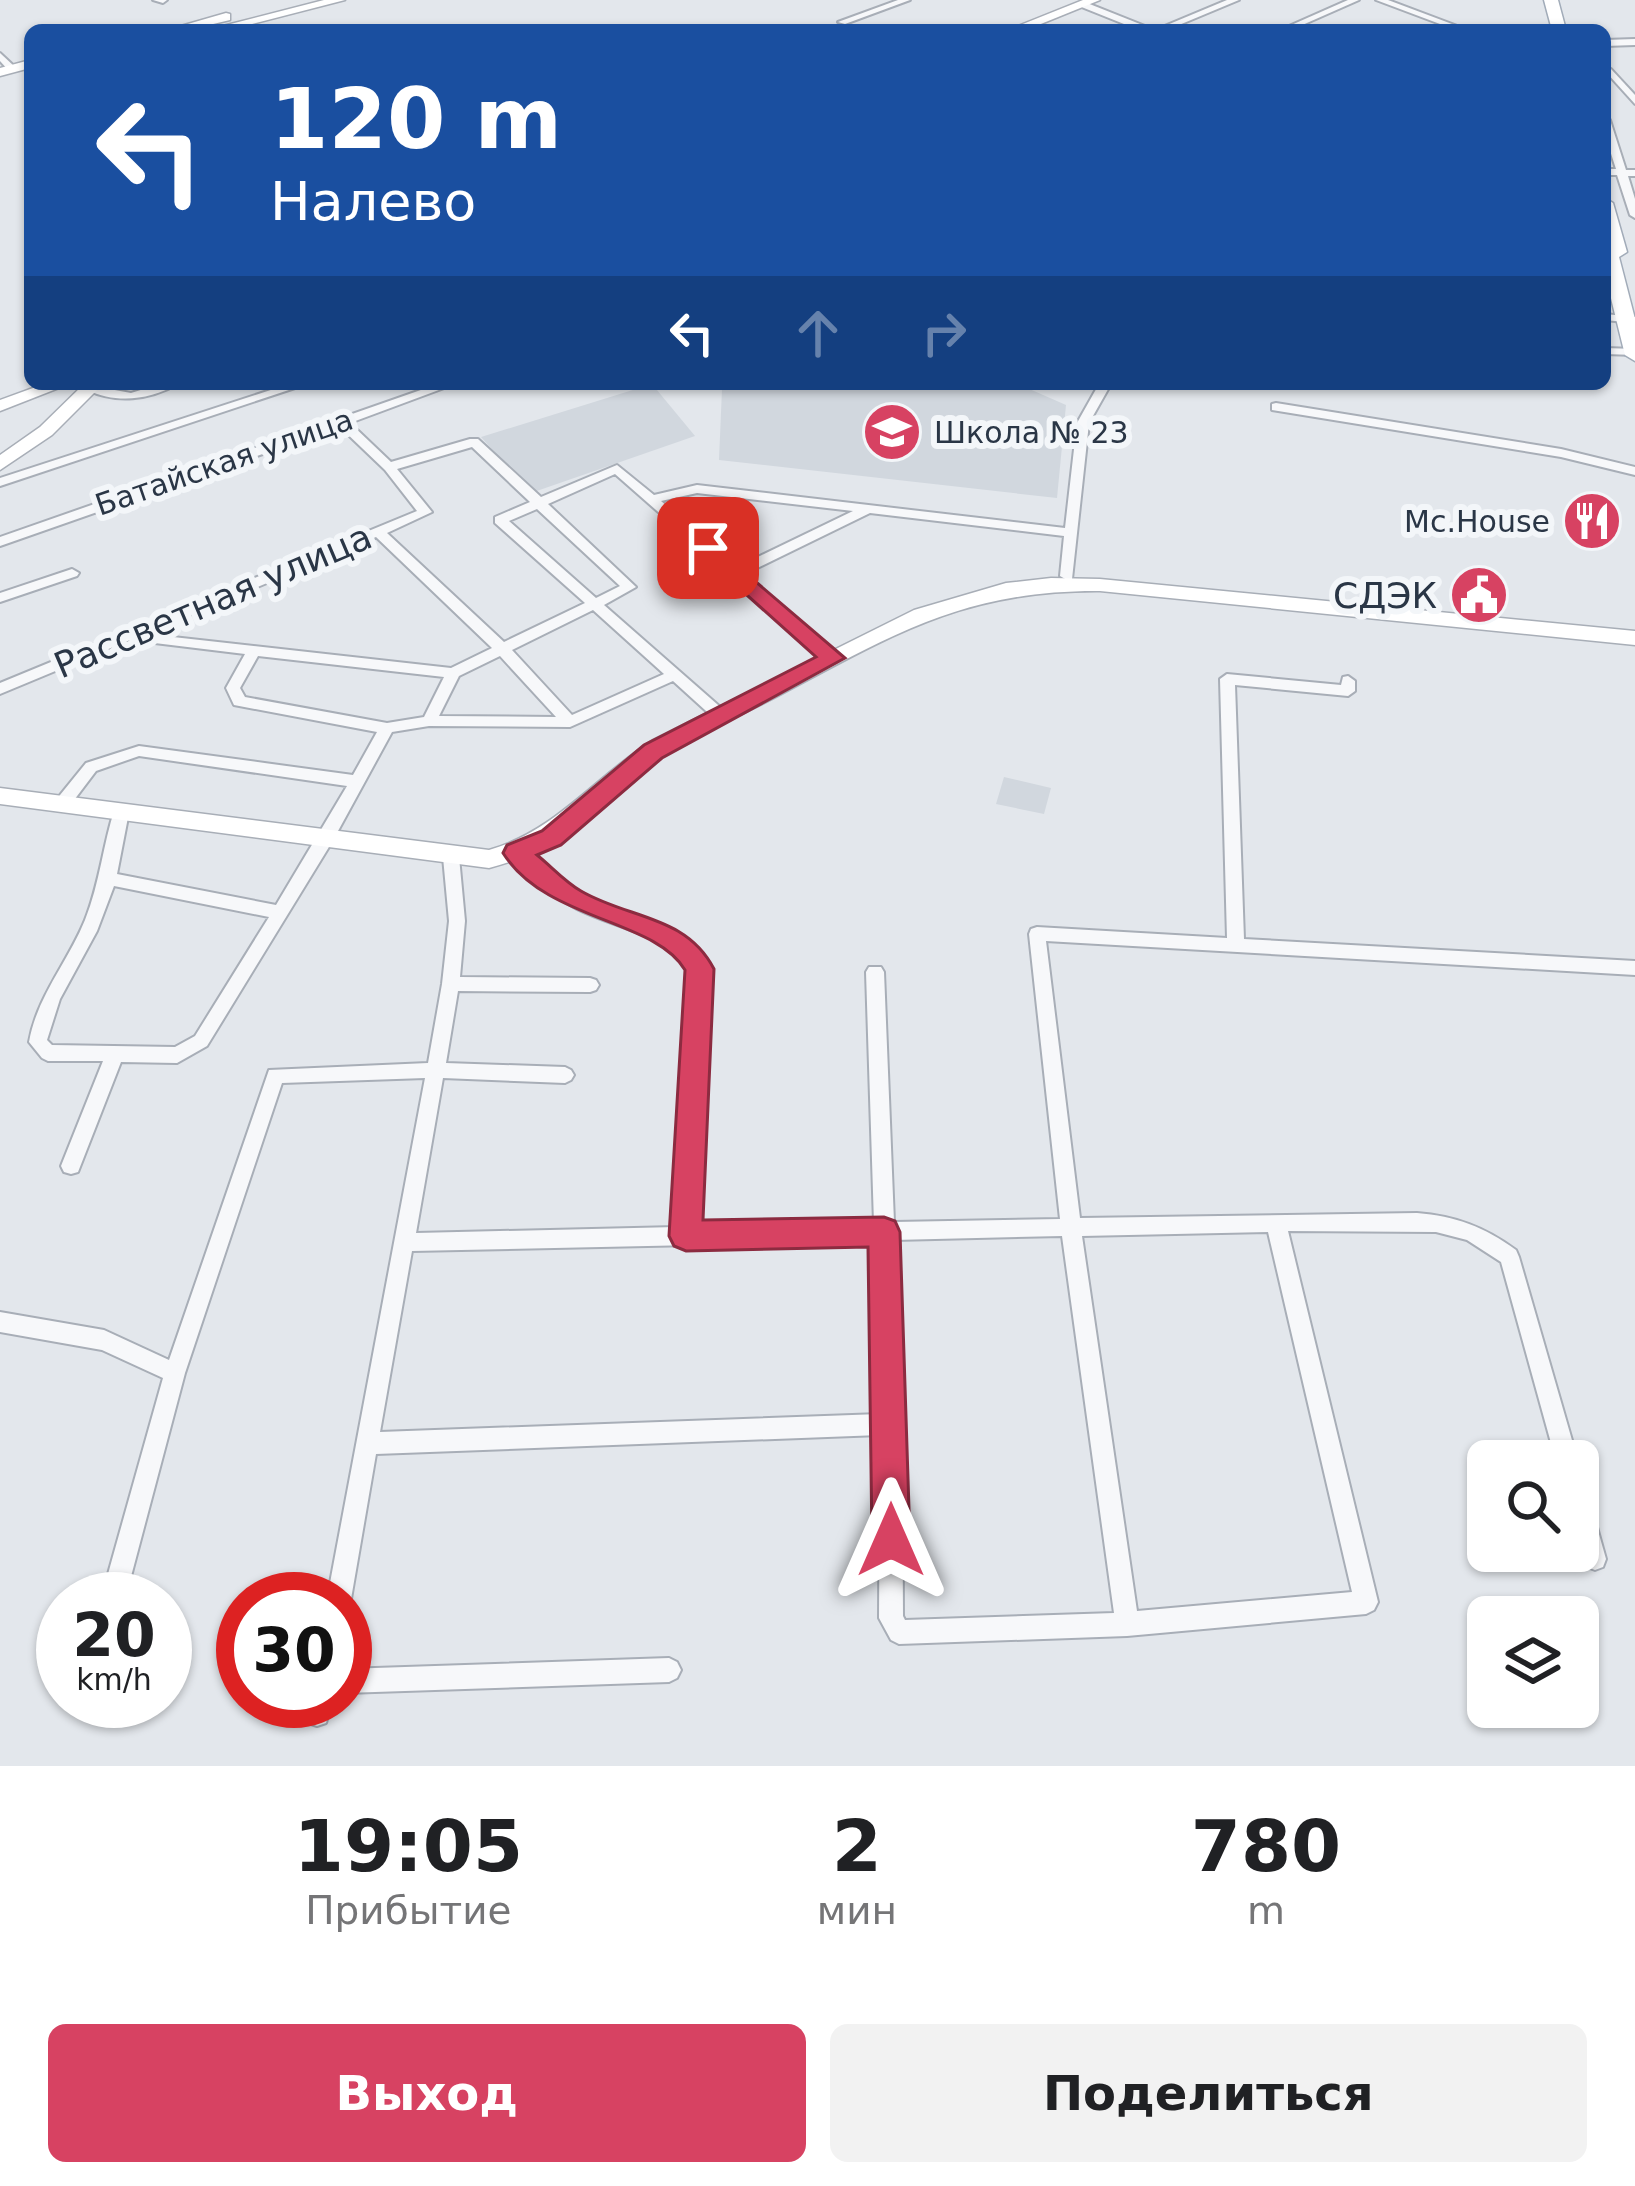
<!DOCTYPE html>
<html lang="ru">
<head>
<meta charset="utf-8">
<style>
	:root { --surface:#fff; --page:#f2f2f2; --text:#202124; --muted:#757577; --accent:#d74262 }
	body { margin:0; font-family:"DejaVu Sans",sans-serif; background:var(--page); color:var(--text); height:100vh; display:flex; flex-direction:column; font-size:45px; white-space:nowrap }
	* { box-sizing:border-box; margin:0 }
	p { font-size:39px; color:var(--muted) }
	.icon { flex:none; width:66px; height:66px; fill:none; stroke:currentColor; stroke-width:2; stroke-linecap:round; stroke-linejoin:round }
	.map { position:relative; height:1766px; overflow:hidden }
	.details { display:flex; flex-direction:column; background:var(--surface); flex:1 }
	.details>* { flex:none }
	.top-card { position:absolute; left:24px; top:24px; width:1587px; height:366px; border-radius:18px; box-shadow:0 3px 9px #0004; background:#1a4fa0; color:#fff; overflow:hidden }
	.controls { position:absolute; left:1467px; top:1440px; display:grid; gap:24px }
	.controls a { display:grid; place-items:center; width:132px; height:132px; border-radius:18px; background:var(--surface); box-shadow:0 3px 9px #0004; font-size:60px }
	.speed { position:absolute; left:36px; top:1572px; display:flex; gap:24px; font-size:60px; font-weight:700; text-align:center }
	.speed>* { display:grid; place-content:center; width:156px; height:156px; border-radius:50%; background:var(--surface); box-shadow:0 3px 9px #0004; line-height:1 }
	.speed small { font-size:30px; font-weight:400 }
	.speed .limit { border:18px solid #d22; background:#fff; color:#111 }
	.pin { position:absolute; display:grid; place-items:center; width:102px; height:102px; color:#fff; margin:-51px; border-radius:24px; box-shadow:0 6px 18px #0006 }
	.me { position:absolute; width:132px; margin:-66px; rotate:0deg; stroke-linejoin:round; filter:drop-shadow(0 0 9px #0008) }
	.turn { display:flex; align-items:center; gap:42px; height:252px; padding:0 48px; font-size:54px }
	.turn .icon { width:156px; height:156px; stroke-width:2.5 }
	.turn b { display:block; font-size:84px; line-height:102px }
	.lanes { display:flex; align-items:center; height:114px; padding:0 48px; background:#0003; justify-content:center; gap:60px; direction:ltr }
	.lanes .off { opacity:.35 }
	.eta { display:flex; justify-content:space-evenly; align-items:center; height:204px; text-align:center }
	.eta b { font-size:72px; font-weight:700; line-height:84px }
	.cta { display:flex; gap:24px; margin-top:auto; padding:24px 48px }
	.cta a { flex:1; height:138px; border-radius:18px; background:var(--accent); color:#fff; font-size:48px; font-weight:700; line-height:138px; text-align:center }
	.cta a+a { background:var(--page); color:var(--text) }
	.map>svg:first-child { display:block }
</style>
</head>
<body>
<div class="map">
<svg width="1635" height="1766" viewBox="0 0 1635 1766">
	<rect width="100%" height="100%" fill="#e3e7ec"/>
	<!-- built -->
	<g fill="#d1d7de">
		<polygon points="652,384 695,436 531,493 481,437"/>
		<polygon points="759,384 1018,384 1066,405 1057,498 719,460 722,389"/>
		<polygon points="1004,777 1051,788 1044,814 996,804"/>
	</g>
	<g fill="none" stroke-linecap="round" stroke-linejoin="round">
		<defs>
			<g id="street">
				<polygon points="153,0 167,0 163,3"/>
				<polygon points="898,0 910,0 845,24 838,22"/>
				<polygon points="1227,0 1239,0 1167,30 1155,30"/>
				<polygon points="1348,0 1359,0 1291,30 1280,30"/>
				<polygon points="1376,0 1388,0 1468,30 1456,30"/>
				<polygon points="1082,1 1150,28 1151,30 1139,30 1079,6"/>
				<polygon points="1635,39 1635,45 1605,46 1605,40"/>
				<polygon points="0,53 15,67 15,71 9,71 0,61"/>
				<polygon points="1611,69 1635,95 1635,104 1606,72"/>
				<polygon points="1605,117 1610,120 1626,170 1635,170 1635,176 1628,176 1635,199 1635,218 1630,215 1617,175 1605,175 1605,169 1616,169 1605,135"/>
				<polygon points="1605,314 1635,317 1635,323 1605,320"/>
				<polygon points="1605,348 1635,349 1635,355 1605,354"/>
				<path d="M160 384H178C149 400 117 404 87 390L93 386 131 393Z"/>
				<polygon points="289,384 307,384 0,486 0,478"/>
				<path d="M438 384H455L350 423 391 462 470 439H478L541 497 617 465 654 495 697 485 1065 528 1077 423 1099 384H1111L1089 423 1072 579 1067 580 1060 576 1064 536 870 513 745 574 838 655 840 658 833 663 828 661 615 474 548 504 636 587 604 605 726 712 728 716 726 720H716L673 681 570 727 429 726 392 732 332 842 207 1046 177 1063 121 1062 78 1172 71 1174 64 1172 61 1166 103 1061H48L42 1058 29 1042C37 996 68 962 85 920 100 883 103 844 115 808L121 806 129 812 117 874 276 905 347 786 139 756 96 771 68 808H56L54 804 56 800 86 763 139 746 353 775 377 732 234 705 226 688 245 654 130 640 0 694V683L417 511 385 470 340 427 0 546V537ZM472 447 530 502 495 517V523L585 603 504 642 387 533 432 512 397 469ZM697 493 853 511 737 567 661 501ZM537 509 620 586 596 598 509 521ZM376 537 492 648 451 668 146 634ZM593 610 664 674 572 715 512 650ZM258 656 444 677 424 717 387 723 245 697 240 688ZM500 656 556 717 439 716 459 676ZM114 886 269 917 195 1036 175 1047 52 1045 47 1040 60 999 97 931Z"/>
				<polygon points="1276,403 1561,449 1635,467 1635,475 1561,457 1272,410 1272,404"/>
				<polygon points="72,569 79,573 77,576 0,602 0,593"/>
				<path d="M1227 674 1341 685 1343 677 1348 676 1355 681V691L1348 696 1235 685 1244 939 1635 961V975L1046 941 1080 1218 1417 1213C1455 1216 1485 1227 1516 1250L1519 1257 1578 1461H1556L1501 1262 1467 1240 1436 1232 1288 1231 1378 1602 1374 1610 1366 1614 1127 1636 899 1644 891 1640 879 1618 880 1435 376 1454 351 1599 345 1608V1599H327L425 1078 282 1083 185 1373 125 1599H101L163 1378 102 1350 0 1332V1312L104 1330 169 1360 269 1070 428 1063 442 984 449 921 443 857 445 853H457L459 857 465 921 460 977 590 978 596 980 599 985 596 990 590 992 458 991 446 1063 565 1067 571 1070 574 1075 571 1080 565 1083 443 1078 416 1233 676 1227 691 970C663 933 617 929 577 909 552 896 531 876 510 857L508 853 516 847C538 858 555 880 578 893 623 920 679 921 709 969L695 1227 874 1223 866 972 869 967H881L884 972 894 1222 1060 1219 1029 934 1031 929 1037 927 1227 938 1220 679ZM1268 1232 1352 1592 1137 1611 1082 1236ZM1062 1236 1114 1613 905 1620 903 1616 902 1424 894 1240ZM875 1241 880 1414 380 1432 412 1251Z"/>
				<polygon points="1578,1488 1586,1491 1589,1499 1606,1559 1603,1567 1595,1570 1587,1567 1578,1539"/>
				<polygon points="669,1658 677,1662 681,1670 677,1678 669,1682 345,1693 345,1669"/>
				<polygon points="308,1701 332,1701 326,1723 317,1726 308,1723 305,1714"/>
			</g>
			<g id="secondary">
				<polygon points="324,0 345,0 229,30 207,30"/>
				<polygon points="1083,0 1100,0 1026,30 1008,30"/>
				<polygon points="226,13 230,14 230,20 188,30 167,30"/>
				<polygon points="30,60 30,68 0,76 0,68"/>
				<polygon points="44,384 69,384 0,411 0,400"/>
				<polygon points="84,384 103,384 52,435 0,470 0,455 40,427"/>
				<path d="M1051 578 1100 579 1635 631V645L1100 591C962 590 889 637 772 699 731 720 688 738 650 764 617 787 591 819 557 841 536 854 513 861 489 868L0 804V788L489 850C556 831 596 776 653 740L914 610 1006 583Z"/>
			</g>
			<g id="primary">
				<polygon points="1544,0 1558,0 1566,30 1552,30"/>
				<polygon points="1605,198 1613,203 1627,252 1619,257 1635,319 1635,361 1625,355 1605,274"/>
			</g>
		</defs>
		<!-- street casing -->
		<use href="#street" stroke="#a8aeb7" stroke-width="4"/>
		<!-- secondary casing -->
		<use href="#secondary" stroke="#a8aeb7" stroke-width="3"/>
		<!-- primary casing -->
		<use href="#primary" stroke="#a2acb9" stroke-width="3"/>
		<!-- street -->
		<use href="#street" fill="#f7f8fa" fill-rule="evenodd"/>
		<!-- secondary -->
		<use href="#secondary" fill="#fff" fill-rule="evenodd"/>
		<!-- primary -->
		<use href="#primary" fill="#fff" fill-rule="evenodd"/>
	</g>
	<!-- route -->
	<path fill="#d74262" stroke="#8c2b40" stroke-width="3" d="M708 541 845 658 662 758 561 845 537 855C551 866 565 882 581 891 629 919 686 915 714 969L703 1220 884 1217 895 1221 900 1232 910 1540 904 1554 891 1559 878 1554 872 1540 868 1247 686 1251 674 1246 669 1236 685 970C655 919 546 921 503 853L507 845 542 831 644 745 816 657 700 553V543Z"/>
	<!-- icons -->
	<defs>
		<symbol id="school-disc" viewBox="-11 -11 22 22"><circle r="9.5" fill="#d74262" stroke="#f3f6f9"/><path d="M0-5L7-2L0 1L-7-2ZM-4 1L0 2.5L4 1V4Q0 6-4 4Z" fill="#fff"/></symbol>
		<symbol id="restaurant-disc" viewBox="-11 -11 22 22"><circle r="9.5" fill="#d74262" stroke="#f3f6f9"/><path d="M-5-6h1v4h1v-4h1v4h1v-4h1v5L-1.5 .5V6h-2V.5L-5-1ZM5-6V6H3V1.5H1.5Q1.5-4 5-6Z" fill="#fff"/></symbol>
		<symbol id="civic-disc" viewBox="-11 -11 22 22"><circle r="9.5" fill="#d74262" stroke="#f3f6f9"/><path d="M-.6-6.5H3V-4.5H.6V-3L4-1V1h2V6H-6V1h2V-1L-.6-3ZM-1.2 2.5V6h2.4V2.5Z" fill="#fff"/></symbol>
	</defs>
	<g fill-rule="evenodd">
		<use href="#school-disc" x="859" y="399" width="66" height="66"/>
		<use href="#restaurant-disc" x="1559" y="488" width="66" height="66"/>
		<use href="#civic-disc" x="1446" y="562" width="66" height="66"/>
	</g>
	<g text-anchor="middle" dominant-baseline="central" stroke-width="12" stroke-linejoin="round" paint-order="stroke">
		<!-- far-poi labels -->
		<g font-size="30" fill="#2a3646" stroke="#f3f6f9" text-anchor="start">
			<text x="934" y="432">Школа № 23</text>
			<text x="1550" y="521" text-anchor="end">Mc.House</text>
		</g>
		<!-- far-street labels -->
		<g font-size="30" fill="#2a3646" stroke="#f3f6f9">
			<text transform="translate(224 462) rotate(-19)">Батайская улица</text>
		</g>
		<!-- poi labels -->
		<g font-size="36" fill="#2a3646" stroke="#f3f6f9" text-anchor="end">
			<text x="1437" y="595">СДЭК</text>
		</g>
		<!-- street labels -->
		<g font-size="36" fill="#2a3646" stroke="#f3f6f9">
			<text transform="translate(213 601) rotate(-23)">Рассветная улица</text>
		</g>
	</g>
</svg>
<div class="controls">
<a><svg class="icon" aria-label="search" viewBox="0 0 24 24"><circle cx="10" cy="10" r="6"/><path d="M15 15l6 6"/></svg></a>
<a><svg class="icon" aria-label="layers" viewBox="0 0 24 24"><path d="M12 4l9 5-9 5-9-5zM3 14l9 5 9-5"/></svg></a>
</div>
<div class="speed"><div>20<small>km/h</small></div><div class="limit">30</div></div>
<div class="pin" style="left:708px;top:548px;background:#d93025"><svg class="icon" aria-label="arrive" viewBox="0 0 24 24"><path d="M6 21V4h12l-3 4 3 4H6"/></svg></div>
<svg class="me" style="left:891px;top:1540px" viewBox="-20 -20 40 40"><path d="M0-17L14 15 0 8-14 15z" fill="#d74262" stroke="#fff" stroke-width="4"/></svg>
<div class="top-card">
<div class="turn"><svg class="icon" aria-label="left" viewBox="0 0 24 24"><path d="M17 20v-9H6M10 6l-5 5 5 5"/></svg><div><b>120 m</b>Налево</div></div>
<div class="lanes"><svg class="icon" aria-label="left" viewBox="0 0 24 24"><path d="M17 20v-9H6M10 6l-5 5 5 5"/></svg><svg class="icon off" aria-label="ahead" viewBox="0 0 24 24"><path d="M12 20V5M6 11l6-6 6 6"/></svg><svg class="icon off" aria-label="right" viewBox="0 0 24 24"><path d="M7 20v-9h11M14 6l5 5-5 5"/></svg></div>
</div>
</div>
<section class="details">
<div class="eta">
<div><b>19:05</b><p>Прибытие</p></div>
<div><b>2</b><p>мин</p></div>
<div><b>780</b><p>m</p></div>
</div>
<div class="cta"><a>Выход</a><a>Поделиться</a></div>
</section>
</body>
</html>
